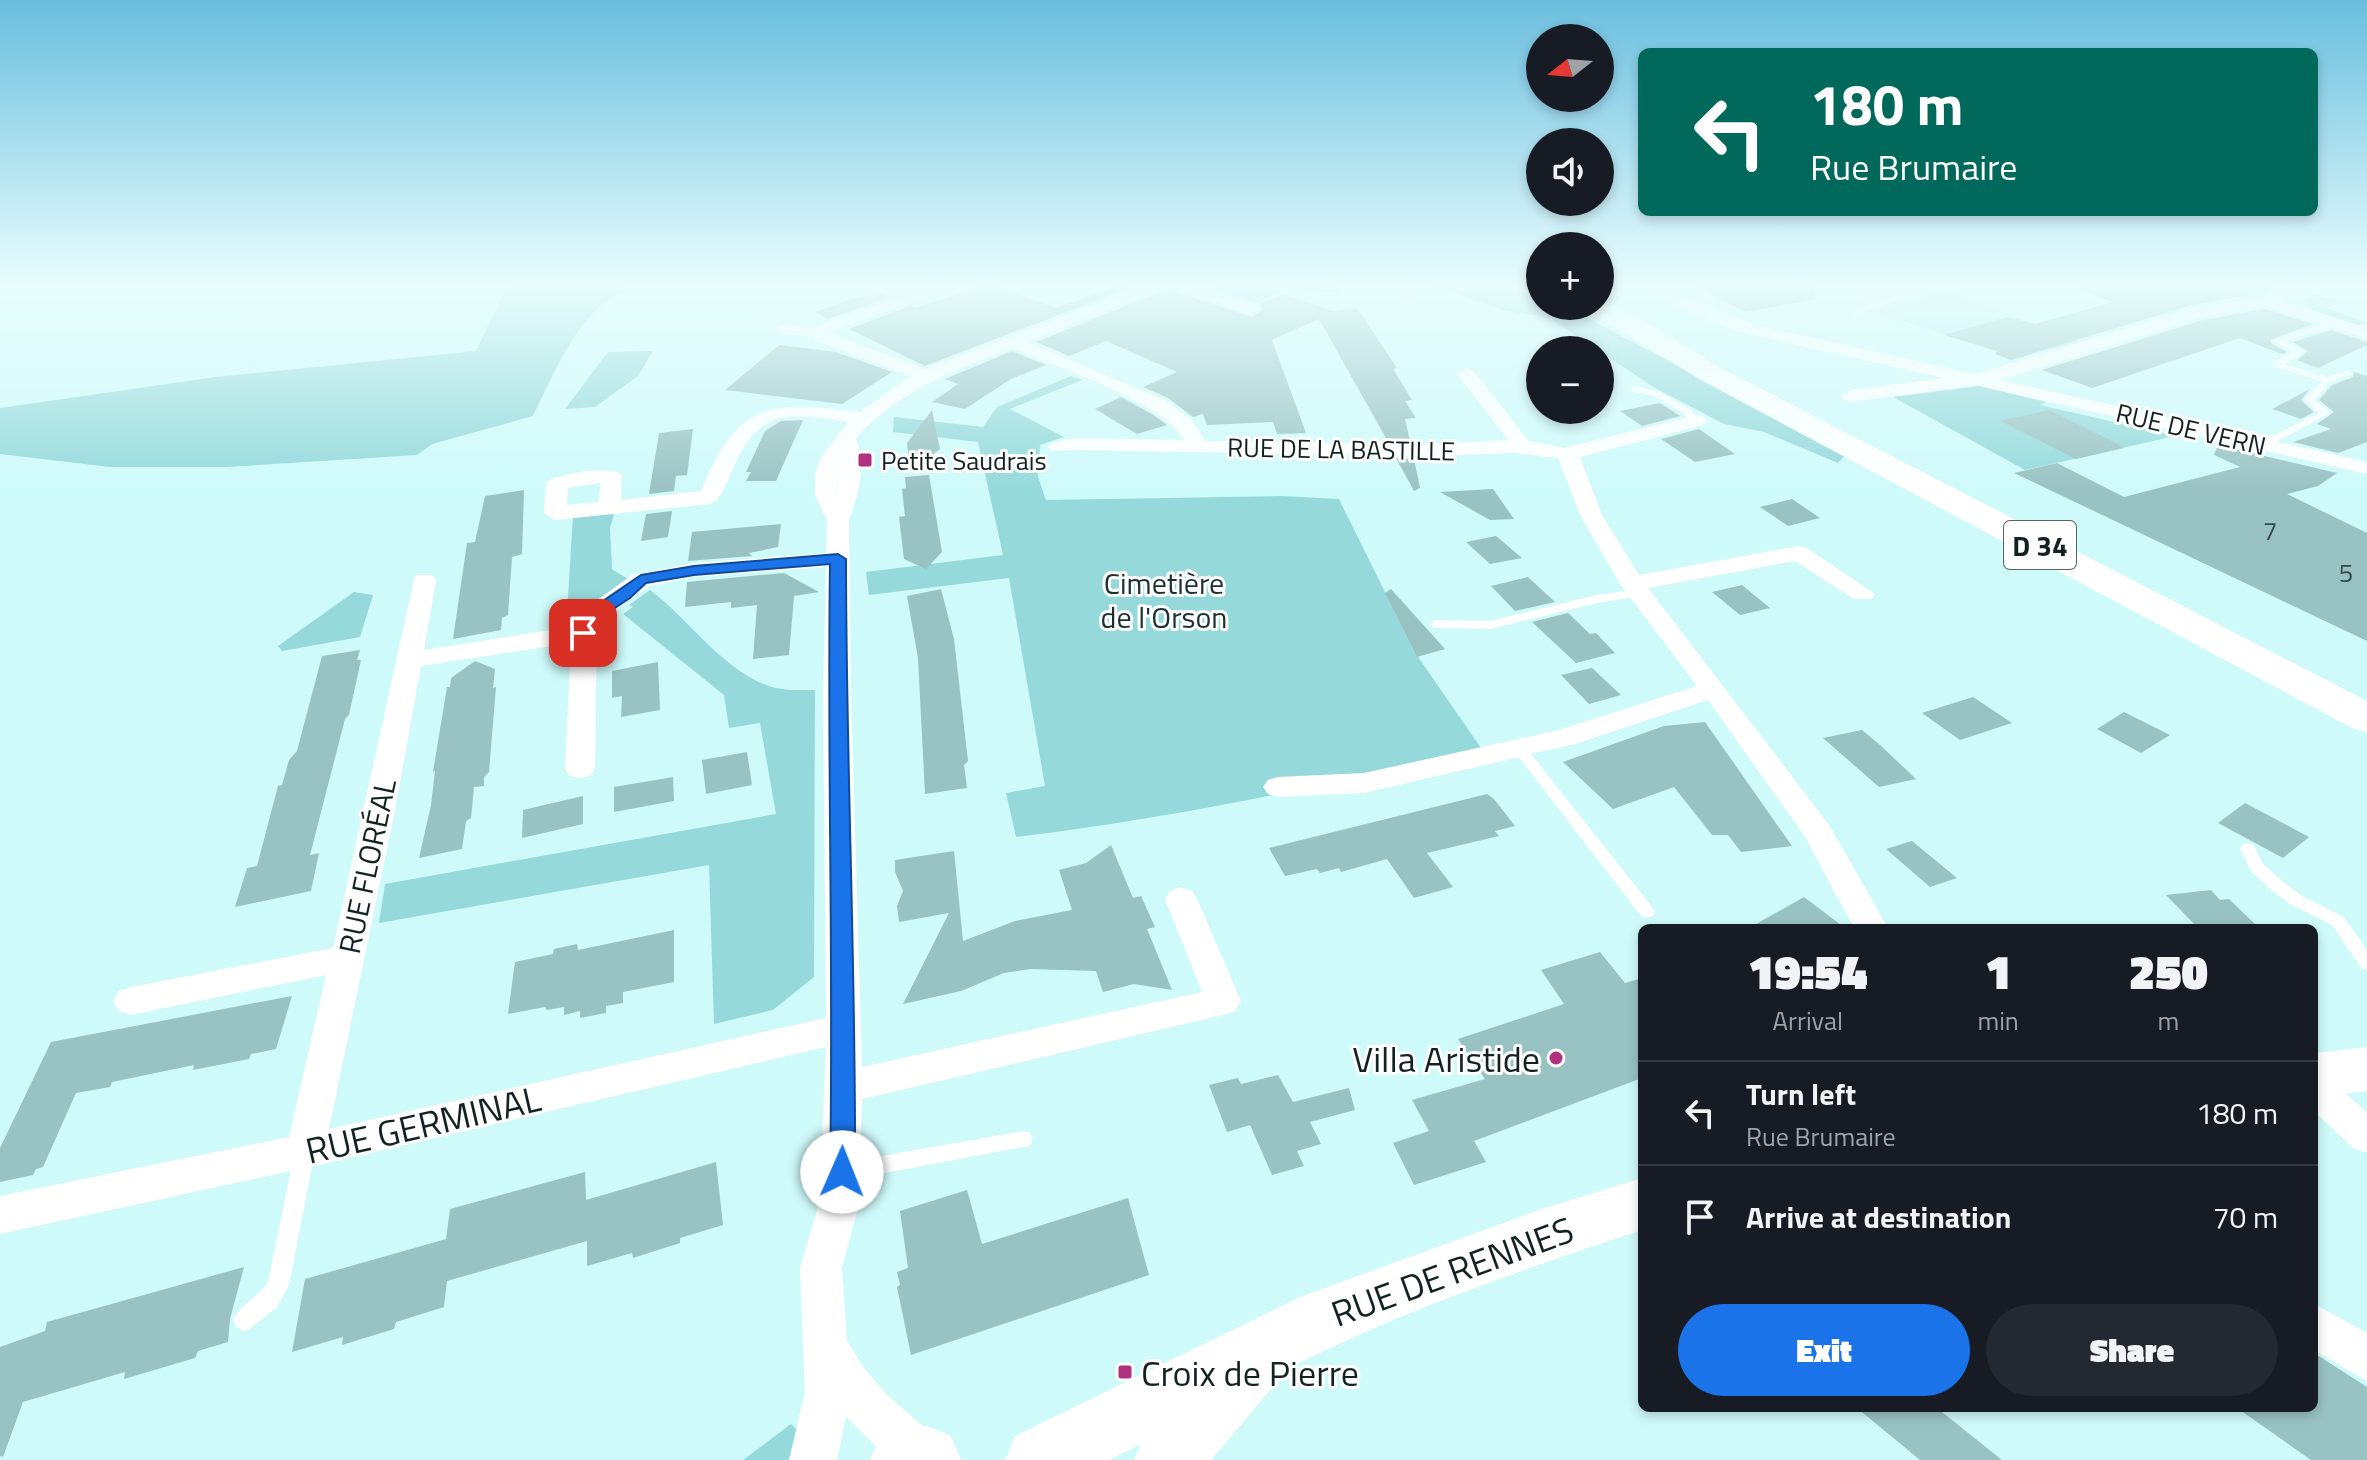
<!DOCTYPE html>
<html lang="en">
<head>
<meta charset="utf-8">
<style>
	:root { --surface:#171b24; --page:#242831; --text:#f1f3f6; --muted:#9ea1a6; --line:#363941; --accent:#1a73e8 }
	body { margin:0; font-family:"Titillium Web",sans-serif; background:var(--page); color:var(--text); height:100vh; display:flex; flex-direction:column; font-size:30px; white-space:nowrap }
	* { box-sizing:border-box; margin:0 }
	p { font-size:26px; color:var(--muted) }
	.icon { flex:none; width:44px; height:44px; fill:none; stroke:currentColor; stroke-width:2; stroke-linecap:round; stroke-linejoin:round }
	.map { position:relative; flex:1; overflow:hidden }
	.panel { position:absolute; left:1638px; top:924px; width:680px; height:488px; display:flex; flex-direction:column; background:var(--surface); border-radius:12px; box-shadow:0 4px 12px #0003 }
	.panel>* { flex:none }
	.guide { position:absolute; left:1638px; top:48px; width:680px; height:168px; border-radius:12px; box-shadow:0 4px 12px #0003; background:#00695c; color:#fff; overflow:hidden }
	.needle { width:52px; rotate:253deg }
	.fabs { position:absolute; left:1526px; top:24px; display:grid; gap:16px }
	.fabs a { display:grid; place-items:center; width:88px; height:88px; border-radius:50%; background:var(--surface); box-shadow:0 4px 12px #0003; font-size:40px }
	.pin { position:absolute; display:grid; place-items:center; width:68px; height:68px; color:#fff; margin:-34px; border-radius:16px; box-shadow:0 4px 12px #0006 }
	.me { position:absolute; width:88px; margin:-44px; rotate:1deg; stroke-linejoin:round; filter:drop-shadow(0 0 6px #0008) }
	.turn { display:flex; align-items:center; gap:28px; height:168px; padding:0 40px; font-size:36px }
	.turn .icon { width:104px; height:104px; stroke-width:2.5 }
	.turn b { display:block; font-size:56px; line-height:68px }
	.eta { display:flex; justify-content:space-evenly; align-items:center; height:136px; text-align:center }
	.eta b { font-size:48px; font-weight:800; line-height:56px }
	.cta { display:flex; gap:16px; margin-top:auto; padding:16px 40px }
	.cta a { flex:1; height:92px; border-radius:48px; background:var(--accent); color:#fff; font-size:32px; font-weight:800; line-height:92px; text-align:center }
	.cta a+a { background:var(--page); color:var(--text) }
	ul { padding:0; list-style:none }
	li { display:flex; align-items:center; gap:24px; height:104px; padding:0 40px; border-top:2px solid var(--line) }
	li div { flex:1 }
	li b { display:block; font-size:30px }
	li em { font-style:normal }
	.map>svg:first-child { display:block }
</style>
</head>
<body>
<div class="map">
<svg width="2367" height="1460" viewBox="0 0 2367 1460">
	<rect width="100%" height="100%" fill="#cffafa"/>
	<!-- built -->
	<polygon fill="#b9eded" points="1950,290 2015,317 2080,341 2019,358 1871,311"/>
	<!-- green -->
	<g fill="#95d9da">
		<path d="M507 286H636C581 302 557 369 533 416L432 444 417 455 228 467H110L0 454V408L216 377 476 351Z"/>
		<polygon points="1206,286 1525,286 1540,294 1540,306 1564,306 1846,454 1838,463 1764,432 1724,424 1655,388 1550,318 1502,310 1441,288 1339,287 1339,292 1284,290 1257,303"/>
		<path d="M2313 294 2338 301 2327 308 2366 323C2354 330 2308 314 2304 300Z"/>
		<polygon points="653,351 638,376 595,407 565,409 608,352"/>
		<path d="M1071 376 1082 380 1010 409 1064 437 1040 445 1038 477 1046 500 1282 496 1339 499 1414 651 1481 748C1328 786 1173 818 1016 837L1006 793 1045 786 1009 578 869 595 866 572 1003 555 978 442 893 432 894 417 983 427 997 407Z"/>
		<polygon points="1980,386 2046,402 2040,405 2175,436 2025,470 1893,397"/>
		<polygon points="615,511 610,528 612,569 631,581 591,604 566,628 573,516"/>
		<path d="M650 590C689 619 720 667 766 685 781 691 799 690 815 690L814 977 773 1010 714 1024 709 865 379 923 385 884 776 814 760 723 729 728 724 695 623 614 633 607 629 605Z"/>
		<polygon points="354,592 373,595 360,637 282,651 278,646"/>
		<polygon points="791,1424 803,1435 789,1460 743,1460"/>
	</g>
	<!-- building -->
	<g fill="#99c2c2">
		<polygon points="982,286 994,286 1056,308 1116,286 1135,286 925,366 849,329 910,306 915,308"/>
		<polygon points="1697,286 1814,286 1816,299 1746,312"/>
		<polygon points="2077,286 2269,286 2270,291 2192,305 2011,360 1995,354 1997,351 1944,335 2007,317 2035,324 2113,302 2076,289"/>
		<polygon points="1168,289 1252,317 1263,310 1260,303 1283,294 1333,311 1357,308 1397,368 1393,369 1412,400 1405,401 1416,418 1405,419 1410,441 1387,440 1319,319 1272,340 1306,433 1277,434 1273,422 1207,425 1203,414 1193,417 1168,398 1143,387 1177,372 1106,341 1069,356 1036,342"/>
		<polygon points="876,291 890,297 828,319 814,312"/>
		<polygon points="2266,309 2313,324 2270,340 2272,344 2287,352 2282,354 2240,338 2092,388 2042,370 2203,320"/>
		<polygon points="2331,330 2367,342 2367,345 2318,368 2297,360 2308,351 2293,342"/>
		<polygon points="779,345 836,352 892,372 842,404 725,390"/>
		<polygon points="1012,351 1046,365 1011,379 965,409 932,402 958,384 945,379"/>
		<polygon points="2354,372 2367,376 2367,442 2338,453 2293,442 2331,429 2317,424 2334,412 2319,400 2332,385 2353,377"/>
		<polygon points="2310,389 2301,400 2314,412 2301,419 2272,409"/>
		<polygon points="1121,397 1152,414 1167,425 1137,434 1095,409"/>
		<polygon points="1660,403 1680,416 1642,426 1620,411"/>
		<polygon points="932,410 940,449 928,458 909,460 907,443"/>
		<polygon points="2049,410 2116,443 2124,448 2076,459 2000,421"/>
		<polygon points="803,420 776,481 746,481 751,472 746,472 765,431 781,421"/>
		<polygon points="693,429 687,475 676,476 674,491 649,494 659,433"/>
		<polygon points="1699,429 1735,454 1695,462 1661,439"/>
		<polygon points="2218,445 2337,473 2318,486 2287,494 2367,533 2367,641 2014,473 2057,463 2124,497 2240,467 2214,455"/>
		<polygon points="1396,458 1414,459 1420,488 1414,491"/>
		<polygon points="929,475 942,552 926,569 904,559 899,517 905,516 902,489 906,488 905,477"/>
		<polygon points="1493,489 1514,519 1490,520 1440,492"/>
		<polygon points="524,490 522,554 512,557 508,615 502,618 501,630 453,639 467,543 475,542 485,496"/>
		<polygon points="1792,499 1820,518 1788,526 1760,507"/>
		<polygon points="672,511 668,537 641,541 646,514"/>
		<polygon points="781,524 778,547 749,553 752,556 688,561 692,532"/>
		<polygon points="1496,536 1522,558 1490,564 1466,542"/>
		<polygon points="784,573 819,592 794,596 789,655 753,659 757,605 731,608 731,602 685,607 687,582"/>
		<polygon points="1528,577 1555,602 1515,611 1491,586"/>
		<polygon points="1742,585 1770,608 1740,615 1712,592"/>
		<polygon points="941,589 954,639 968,761 964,765 967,788 925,794 918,658 907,596"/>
		<polygon points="1391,589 1445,649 1417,657 1385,593"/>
		<polygon points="1568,613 1590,634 1596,633 1615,653 1576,663 1532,622"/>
		<polygon points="360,650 357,660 361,660 349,715 345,719 310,855 319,853 311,891 235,907 247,868 257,866 278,786 282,785 289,760 297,751 322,656"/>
		<polygon points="475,661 495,669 493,688 496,687 489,772 484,777 484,786 474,787 471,818 466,821 462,849 419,858 431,805 435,771 433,772 447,687 450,687 451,678"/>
		<polygon points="658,662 660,710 621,717 622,696 612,698 612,671"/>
		<polygon points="1592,668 1621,695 1589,704 1561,675"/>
		<polygon points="1973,697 2012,723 1960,740 1922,713"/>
		<polygon points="2124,712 2170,735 2141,753 2097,729"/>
		<polygon points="1705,722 1792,846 1741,852 1728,835 1712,835 1674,787 1613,809 1563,762 1664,726"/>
		<polygon points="1862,730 1879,744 1916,779 1879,787 1823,738"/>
		<polygon points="747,752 752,785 706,794 702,760"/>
		<polygon points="673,777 674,801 614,812 614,787"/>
		<polygon points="1487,794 1494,799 1515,826 1495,831 1499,836 1427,853 1453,887 1414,898 1387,859 1341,872 1339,868 1320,873 1317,869 1285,876 1269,848"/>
		<polygon points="583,796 583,824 522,838 523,810"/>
		<polygon points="2245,803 2309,837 2283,858 2218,823"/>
		<polygon points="1912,841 1957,878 1930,887 1886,849"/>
		<polygon points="1111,845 1133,898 1141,896 1155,927 1147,929 1172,990 1134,984 1103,992 1096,971 1031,969 1004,973 961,991 903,1004 949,913 899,922 897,906 903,891 895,872 895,860 954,851 963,941 1015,921 1072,910 1059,870 1086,863"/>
		<polygon points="2211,890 2220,900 2229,899 2259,928 2198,928 2166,895"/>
		<polygon points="1804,897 1845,928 1749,928"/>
		<polygon points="674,930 674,982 623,992 623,1003 606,1006 606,1013 580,1018 580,1011 564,1015 564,1007 547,1010 545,1007 508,1014 515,962 553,954 554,949 577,944 578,950"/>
		<polygon points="1600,952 1625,983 1642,978 1642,1078 1474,1141 1486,1162 1414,1185 1393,1143 1429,1131 1412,1100 1485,1079 1458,1039 1564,1004 1541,970"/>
		<polygon points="292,996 276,1049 251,1054 249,1059 193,1070 194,1065 112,1082 110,1087 76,1093 43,1167 36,1169 33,1175 0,1182 0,1148 51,1042"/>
		<polygon points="1278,1075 1293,1102 1349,1088 1355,1110 1310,1122 1321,1144 1297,1151 1304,1166 1272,1175 1250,1125 1227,1132 1209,1085 1238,1078 1241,1084"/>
		<polygon points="716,1162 723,1225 680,1238 680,1243 633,1258 632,1253 587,1266 587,1241 447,1281 444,1307 396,1322 394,1329 342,1345 343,1337 292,1352 305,1279 446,1239 450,1209 585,1172 586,1200"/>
		<polygon points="967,1190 982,1244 1128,1198 1149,1275 911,1355 897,1287 900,1285 897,1272 908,1268 900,1211"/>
		<polygon points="244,1267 230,1319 228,1342 198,1351 195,1358 124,1379 125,1372 23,1402 3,1457 0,1456 0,1347 45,1331 47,1322"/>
		<polygon points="2314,1353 2367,1387 2367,1460 2311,1460 2237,1408 2314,1408"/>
		<polygon points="1857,1408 1937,1408 2002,1460 1920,1460"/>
	</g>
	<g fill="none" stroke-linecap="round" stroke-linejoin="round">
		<!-- service -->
		<g fill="#fff" fill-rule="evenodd">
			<polygon points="1919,288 1926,290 1868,310 1860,317 1853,315 1862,306"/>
			<polygon points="2335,320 2339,323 2338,325 2285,341 2305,352 2284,364 2327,377 2347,371 2352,374 2330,382 2315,400 2331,413 2266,447 2258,447 2258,443 2319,413 2304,400 2321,381 2273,366 2273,362 2293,352 2273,341"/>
			<polygon points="1634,386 1660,392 1693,411 1697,423 1688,425 1685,414 1654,396 1631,391 1629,389"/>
			<polygon points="1638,589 1642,590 1644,593 1642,596 1597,603 1490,629 1435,628 1429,624 1435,620 1490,621 1597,595"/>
			<polygon points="1519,743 1524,745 1653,908 1655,912 1653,916 1647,918 1641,916 1514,751 1512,748 1514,745"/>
			<polygon points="2248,843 2253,844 2263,864 2282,881 2302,896 2344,917 2367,950 2367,970 2361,968 2332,925 2290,904 2270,889 2251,871 2240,848 2243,844"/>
			<polygon points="1023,1131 1030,1133 1033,1139 1030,1145 1023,1147 842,1181 835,1178 832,1172 835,1166 842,1163"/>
			<path d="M305 1142 312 1145 315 1151 289 1285 277 1307 252 1327 244 1331 236 1327 233 1320C240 1304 259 1297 268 1282L295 1151 298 1145Z"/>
		</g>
		<!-- minor -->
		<g fill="#fff" fill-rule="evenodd">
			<path d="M930 286H954L829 333 925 369 1144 286H1167L1028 342 1167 401 1192 420 1205 441 1426 444 1508 440 1457 374 1466 368 1473 370 1529 441 1565 448 1697 415 1704 417 1707 421 1704 425 1580 457 1602 515 1639 575 1799 546 1807 548 1875 594 1872 599H1854L1795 561 1648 588 1829 825 1888 928H1854L1805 837 1708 700 1575 744 1364 793 1278 797 1268 794 1263 787 1268 780 1278 777 1364 773 1559 730 1697 686 1620 584 1580 515 1558 458 1514 453 1426 456 1073 450 1051 451 1048 447 1051 443 1073 438 1184 440C1162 401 1056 367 1012 348 952 371 900 390 856 438 866 466 859 493 849 520L851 695 862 1067 1202 992 1165 899 1170 891 1181 887 1192 891 1197 899 1241 1001 1235 1011 1223 1015 862 1099 859 1204 842 1268 847 1341 864 1368 886 1394 938 1439 944 1456 943 1460H890L846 1417 837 1460H789L805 1392 800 1268 819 1204 826 1047 305 1168 0 1234V1196L289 1137 326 975 131 1015 119 1011 113 1001 119 991 131 987 333 948 415 575H433L436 580 424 650 571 627 575 616 632 575 641 573 694 563 826 553 827 520 815 495V473L822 455 848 422C825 419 794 412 772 421 734 436 730 499 710 504L555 520 544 513 546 483C555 473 612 465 622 475L621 500 701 491C738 400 769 401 860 412L910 376 814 340 811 336 783 334 774 329 783 324 817 326ZM840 464 837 493 836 495ZM600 483 599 502 567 505 568 488ZM826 567 823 695 826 1018 329 1129 395 810 421 666 571 643 565 769 570 776 580 778 590 776 595 769 597 624 649 586 694 577Z"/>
			<polygon points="1178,286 1202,286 1258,305 1260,309 1252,314 1246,313"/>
			<polygon points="1397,286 1413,286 1416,298 1414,302 1402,302"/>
			<polygon points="1639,286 1661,286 1755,325 1975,374 2193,308 2264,297 2291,286 2315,286 2283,301 2367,328 2367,339 2266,306 2202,317 2001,380 2367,462 2367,474 1975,385 1851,402 1844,400 1841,396 1851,390 1943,378 1744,333 1716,324"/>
			<polygon points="2314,1072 2327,1077 2367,1112 2367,1153 2353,1148 2314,1111"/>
			<polygon points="2314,1304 2367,1333 2367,1381 2314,1350"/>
		</g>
		<!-- secondary -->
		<g fill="#fff" fill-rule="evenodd">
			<polygon points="2367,1047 2367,1091 2314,1097 2314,1053"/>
			<path d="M1642 1178V1230C1518 1271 1393 1314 1277 1374L1272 1388 1211 1460H1134L1141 1444 1109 1460H1005L1015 1436 1300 1297 1539 1210Z"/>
			<polygon points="904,1426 927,1426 951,1436 961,1460 870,1460 880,1436"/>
		</g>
		<!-- primary -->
		<g fill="#fff" fill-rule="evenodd">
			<polygon points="1515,286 1540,286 1540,300 1519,291"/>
			<polygon points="1600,300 1638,317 1721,368 2367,701 2367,732 2352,728 1701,380 1618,329 1585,312 1581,306 1600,306"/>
		</g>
	</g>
	<!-- sky -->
	<linearGradient id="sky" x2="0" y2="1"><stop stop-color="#6abede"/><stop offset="0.58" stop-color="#e9fdfd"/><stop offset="1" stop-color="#e9fdfd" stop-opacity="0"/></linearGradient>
	<rect width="2367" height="491" fill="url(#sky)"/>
	<!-- route -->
	<path fill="#1a73e8" stroke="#114b97" stroke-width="2" d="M838 554 846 559C846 763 856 967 855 1172L851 1180 842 1183 833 1180 830 1172C834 969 827 767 830 564L694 575 646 583 630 598 592 623 589 636 583 638 575 633 578 618 641 575 694 566Z"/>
	<!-- markers -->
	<g fill="#af3180" stroke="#fdfdfd" stroke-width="3">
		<rect x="857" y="452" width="16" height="16" rx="4"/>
		<circle cx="1556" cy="1058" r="8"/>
		<rect x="1117" y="1364" width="16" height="16" rx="4"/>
	</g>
	<g text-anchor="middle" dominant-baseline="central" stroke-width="6" stroke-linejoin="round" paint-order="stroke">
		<!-- far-street labels -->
		<g font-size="26" fill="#122222" stroke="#fdfdfd">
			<text transform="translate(2191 429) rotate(13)">RUE DE VERN</text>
			<text transform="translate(1341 449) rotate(1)">RUE DE LA BASTILLE</text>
		</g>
		<!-- far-poi labels -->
		<g font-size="26" fill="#122222" stroke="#fdfdfd" text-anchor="start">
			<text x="881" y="460">Petite Saudrais</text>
		</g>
		<!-- number labels -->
		<g font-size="26" fill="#344a4a">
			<text x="2270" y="530">7</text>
			<text x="2346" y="572">5</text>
		</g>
		<!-- shield labels -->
		<rect fill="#fdfdfd" stroke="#586464" stroke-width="2" x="2004" y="521" width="72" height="48" rx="6"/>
		<g font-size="28" font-weight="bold" fill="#122222">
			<text x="2040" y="545">D 34</text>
		</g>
		<!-- park labels -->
		<g font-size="30" fill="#1b3131" stroke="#fdfdfd">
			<text x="1164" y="583">Cimetière<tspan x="1164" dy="34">de l'Orson</tspan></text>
		</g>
		<!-- street labels -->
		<g font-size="30" fill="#122222" stroke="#fdfdfd">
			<text transform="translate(367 866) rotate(-78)">RUE FLORÉAL</text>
		</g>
		<!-- near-poi labels -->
		<g font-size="36" fill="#122222" stroke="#fdfdfd" text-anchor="end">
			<text x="1540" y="1058">Villa Aristide</text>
			<text x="1141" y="1372" text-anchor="start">Croix de Pierre</text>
		</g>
		<!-- near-street labels -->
		<g font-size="36" fill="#122222" stroke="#fdfdfd">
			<text transform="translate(423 1124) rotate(-13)">RUE GERMINAL</text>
			<text transform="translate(1452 1271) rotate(-20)">RUE DE RENNES</text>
		</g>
	</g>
</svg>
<div class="fabs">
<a><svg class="needle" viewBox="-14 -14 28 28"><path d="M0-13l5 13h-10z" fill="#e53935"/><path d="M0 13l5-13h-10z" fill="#9ea1a6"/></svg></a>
<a><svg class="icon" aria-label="sound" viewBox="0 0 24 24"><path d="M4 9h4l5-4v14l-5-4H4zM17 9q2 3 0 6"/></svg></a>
<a>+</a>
<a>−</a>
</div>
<div class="pin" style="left:583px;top:633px;background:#d93025"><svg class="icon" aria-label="arrive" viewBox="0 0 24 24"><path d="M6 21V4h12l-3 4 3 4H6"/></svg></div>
<svg class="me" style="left:842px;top:1172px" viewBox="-20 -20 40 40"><circle r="19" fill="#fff"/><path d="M0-13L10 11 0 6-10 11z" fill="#1a73e8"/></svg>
<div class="guide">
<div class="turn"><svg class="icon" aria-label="left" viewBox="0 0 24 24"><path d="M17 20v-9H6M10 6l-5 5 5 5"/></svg><div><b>180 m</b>Rue Brumaire</div></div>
</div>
<section class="panel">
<div class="eta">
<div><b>19:54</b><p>Arrival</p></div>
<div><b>1</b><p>min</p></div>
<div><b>250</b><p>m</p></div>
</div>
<ul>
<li><svg class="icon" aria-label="left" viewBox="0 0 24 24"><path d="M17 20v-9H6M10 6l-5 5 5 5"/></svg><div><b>Turn left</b><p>Rue Brumaire</p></div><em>180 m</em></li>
<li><svg class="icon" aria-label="arrive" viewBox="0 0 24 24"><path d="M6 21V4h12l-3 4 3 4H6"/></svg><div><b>Arrive at destination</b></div><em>70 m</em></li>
</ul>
<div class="cta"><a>Exit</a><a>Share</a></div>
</section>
</div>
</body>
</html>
